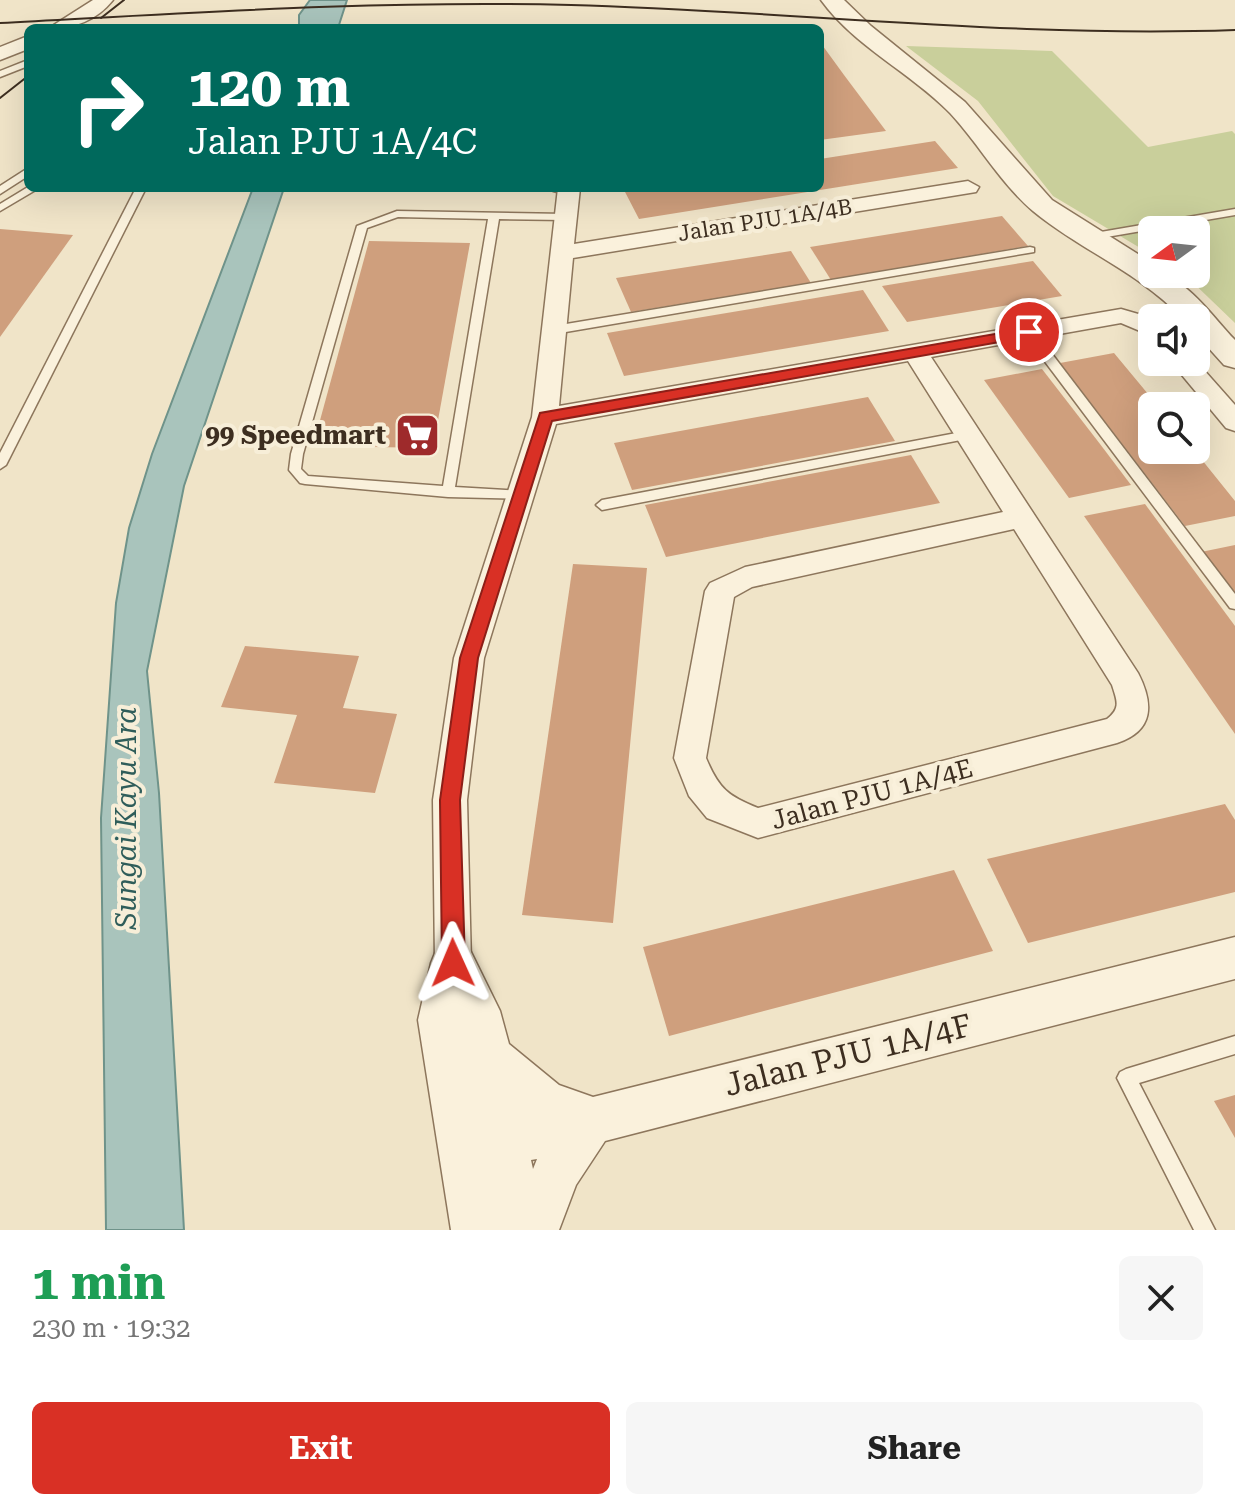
<!DOCTYPE html>
<html lang="en">
<head>
<meta charset="utf-8">
<style>
	:root { --surface:#fff; --page:#f6f6f6; --text:#222; --muted:#767676; --accent:#d93025 }
	body { margin:0; font-family:"Roboto Serif",serif; background:var(--page); color:var(--text); height:100vh; display:flex; flex-direction:column; font-size:30px; white-space:nowrap }
	* { box-sizing:border-box; margin:0 }
	p { font-size:26px; color:var(--muted) }
	.icon { flex:none; width:44px; height:44px; fill:none; stroke:currentColor; stroke-width:2; stroke-linecap:round; stroke-linejoin:round }
	.map { position:relative; height:1230px; overflow:hidden }
	.side { display:flex; flex-direction:column; background:var(--surface); flex:1 }
	.side>* { flex:none }
	.guide { position:absolute; left:24px; top:24px; width:800px; height:168px; border-radius:12px; box-shadow:0 8px 32px #0002; background:#00695c; color:#fff; overflow:hidden }
	.needle { width:52px; rotate:255deg }
	.tools { position:absolute; left:1138px; top:216px; display:grid; gap:16px }
	.tools a { display:grid; place-items:center; width:72px; height:72px; border-radius:12px; background:var(--surface); box-shadow:0 8px 32px #0002; font-size:40px }
	.pin { position:absolute; display:grid; place-items:center; width:68px; height:68px; color:#fff; margin:-34px; border:4px solid #fff; border-radius:50%; box-shadow:0 2px 8px #0007 }
	.me { position:absolute; width:88px; margin:-44px; rotate:359deg; stroke-linejoin:round; filter:drop-shadow(0 0 6px #0008) }
	.turn { display:flex; align-items:center; gap:28px; height:168px; padding:0 32px; font-size:36px }
	.turn .icon { width:104px; height:104px; stroke-width:2.5 }
	.turn b { display:block; font-size:56px; line-height:68px }
	.round { display:grid; place-items:center; flex:none; width:84px; height:84px; border-radius:12px; background:var(--page) }
	.summary { display:flex; align-items:center; justify-content:space-between; height:136px; padding:0 32px }
	h1 { font-size:48px; font-weight:700; line-height:60px; color:#1e9e55 }
	.primary-button { display:flex; gap:16px; margin-top:auto; padding:16px 32px }
	.primary-button a { flex:1; height:92px; border-radius:12px; background:var(--accent); color:#fff; font-size:32px; font-weight:700; line-height:92px; text-align:center }
	.primary-button a+a { background:var(--page); color:var(--text) }
	.map>svg:first-child { display:block }
</style>
</head>
<body>
<div class="map">
<svg width="1235" height="1230" viewBox="0 0 1235 1230">
	<rect width="100%" height="100%" fill="#f0e4c8"/>
	<!-- green -->
	<polygon fill="#c9cf9b" points="906,46 1052,51 1148,147 1232,131 1235,134 1235,323 1184,274 1196,274 1196,230 1152,230 1152,255 1053,196 978,101"/>
	<!-- water -->
	<g fill="#a9c4bc" stroke="#6f938a" stroke-width="2">
		<polygon points="310,0 347,0 338,28 299,28 299,15"/>
		<polygon points="253,188 284,188 184,486 147,671 159,793 184,1230 106,1230 101,818 116,603 129,528 152,454"/>
	</g>
	<!-- building -->
	<g fill="#cf9f7d">
		<polygon points="820,42 844,75 886,131 820,140"/>
		<polygon points="935,141 958,168 639,219 624,190 820,188 820,159"/>
		<polygon points="1002,216 1028,246 831,280 810,247"/>
		<polygon points="0,229 73,235 0,337"/>
		<polygon points="369,241 470,243 433,448 313,446"/>
		<polygon points="791,251 811,283 631,312 616,278"/>
		<polygon points="1033,261 1062,296 907,322 882,286"/>
		<polygon points="863,290 889,331 624,376 607,333"/>
		<polygon points="1114,353 1158,406 1152,406 1152,450 1194,450 1235,501 1235,516 1185,526 1060,363"/>
		<polygon points="1042,369 1100,444 1131,485 1069,498 984,380"/>
		<polygon points="868,397 895,441 632,490 614,443"/>
		<polygon points="911,455 940,503 666,557 645,505"/>
		<polygon points="1145,504 1235,626 1235,734 1084,516"/>
		<polygon points="1235,545 1235,596 1201,552"/>
		<polygon points="573,564 647,568 613,923 522,915"/>
		<polygon points="245,646 359,656 343,708 397,714 375,793 274,783 297,715 221,707"/>
		<polygon points="1225,804 1235,820 1235,892 1028,943 987,859"/>
		<polygon points="954,870 993,951 669,1036 643,947"/>
		<polygon points="1235,1095 1235,1138 1214,1101"/>
	</g>
	<g fill="none" stroke-linecap="round" stroke-linejoin="round">
		<defs>
			<g id="service">
				<polygon points="28,60 28,66 0,77 0,71"/>
				<polygon points="28,168 28,176 0,194 0,186"/>
				<polygon points="28,187 39,188 0,211 0,204"/>
				<polygon points="136,188 146,188 6,465 0,469 0,453"/>
				<path d="M548 188H573L574 189C568 194 554 193 548 188Z"/>
				<polygon points="1235,209 1235,215 1089,240 1084,237 1089,234"/>
				<path d="M397 211 566 214 571 217 566 220 499 219 455 487 522 491 528 496 527 499 448 497 305 484 300 483 289 470 291 454 357 226ZM398 217 488 219 443 486 308 476 301 469 303 454 367 228Z"/>
				<polygon points="1030,247 1034,248 1034,252 554,334 548,330 554,326"/>
				<polygon points="1029,328 1033,329 1235,594 1235,609 1230,608 1025,335 1023,332"/>
				<polygon points="967,431 971,432 973,435 971,438 602,510 596,505 602,500"/>
				<polygon points="1235,1036 1235,1054 1139,1083 1215,1230 1194,1230 1117,1078 1120,1072 1126,1069"/>
			</g>
			<g id="minor">
				<path d="M93 0H113C96 21 75 28 49 28Z"/>
				<polygon points="28,36 28,49 0,60 0,47"/>
				<path d="M968 181 979 187 976 192 573 258 559 406 1121 309 1152 318V336L1121 323 931 357 1138 673C1154 704 1154 731 1117 743L758 838 707 818 689 796 674 758 705 591 710 583 745 567 1003 512 908 361 556 424 484 658 467 800 471 963 466 975 453 980 440 975 435 963 433 800 454 658 532 417 558 188H580L574 244ZM1014 529 1112 685C1117 701 1121 708 1107 719L758 808C728 796 719 789 706 758L734 597 752 587Z"/>
				<polygon points="1196,361 1235,405 1235,431 1226,428 1171,362"/>
			</g>
			<g id="tertiary">
				<path d="M821 0H844L871 26 965 102 1052 200 1149 261 1152 264V274C1185 274 1213 318 1235 340V368L1224 365 1196 334V318H1182C1139 272 1080 250 1033 211 1000 183 979 144 950 113 910 72 855 47 821 0Z"/>
				<path d="M1235 937V979L605 1141 576 1185 559 1230H451L418 1020 431 963 437 948 453 942 469 948 500 1011 509 1044 559 1085 593 1097ZM537 1159 533 1169 531 1160Z"/>
			</g>
		</defs>
		<!-- service casing -->
		<use href="#service" stroke="#8d765c" stroke-width="3"/>
		<!-- minor casing -->
		<use href="#minor" stroke="#8d765c" stroke-width="3"/>
		<!-- tertiary casing -->
		<use href="#tertiary" stroke="#8d765c" stroke-width="3"/>
		<!-- service -->
		<use href="#service" fill="#faf1dc" fill-rule="evenodd"/>
		<!-- minor -->
		<use href="#minor" fill="#faf1dc" fill-rule="evenodd"/>
		<!-- tertiary -->
		<use href="#tertiary" fill="#faf1dc" fill-rule="evenodd"/>
		<!-- tram -->
		<g stroke="#3d2e20" stroke-width="2">
			<polyline points="101,18 124,0"/>
			<path d="M0 23C191 13 380 0 571 5 792 11 1013 38 1235 30"/>
			<polyline points="0,98 28,76"/>
		</g>
	</g>
	<!-- route -->
	<polygon fill="#d93025" stroke="#8d1f18" stroke-width="2" points="1029,328 1036,332 1034,336 552,421 478,658 460,800 465,963 461,970 453,973 445,970 442,963 440,800 460,658 540,413"/>
	<!-- icons -->
	<defs>
		<symbol id="supermarket-square" viewBox="-11 -11 22 22"><rect x="-9" y="-9" width="18" height="18" rx="4" fill="#9e2a2b" stroke="#f7eed8"/><path d="M-6-5.5h2.5l.6 2H6L4.5 2H-2.5L-4.4-4H-6ZM-1.5 3.2a1.3 1.3 0 1 0 .1 0ZM3 3.2a1.3 1.3 0 1 0 .1 0Z" fill="#fff"/></symbol>
	</defs>
	<g fill-rule="evenodd">
		<use href="#supermarket-square" x="392" y="410" width="51" height="51"/>
	</g>
	<g text-anchor="middle" dominant-baseline="central" stroke-width="8" stroke-linejoin="round" paint-order="stroke">
		<!-- far-street labels -->
		<g font-size="22" fill="#3d2e20" stroke="#f7eed8">
			<text transform="translate(765 220) rotate(-9)">Jalan PJU 1A/4B</text>
		</g>
		<!-- poi labels -->
		<g font-size="26" font-weight="bold" fill="#3d2e20" stroke="#f7eed8" text-anchor="end">
			<text x="386" y="435">99 Speedmart</text>
		</g>
		<!-- street labels -->
		<g font-size="26" fill="#3d2e20" stroke="#f7eed8">
			<text transform="translate(872 794) rotate(-15)">Jalan PJU 1A/4E</text>
		</g>
		<!-- water labels -->
		<g font-size="28" font-style="italic" fill="#2f5d5a" stroke="#f7eed8">
			<text transform="translate(126 818) rotate(-90)">Sungai Kayu Ara</text>
		</g>
		<!-- near-street labels -->
		<g font-size="32" fill="#3d2e20" stroke="#f7eed8">
			<text transform="translate(848 1055) rotate(-14)">Jalan PJU 1A/4F</text>
		</g>
	</g>
</svg>
<div class="tools">
<a><svg class="needle" viewBox="-14 -14 28 28"><path d="M0-13l5 13h-10z" fill="#e53935"/><path d="M0 13l5-13h-10z" fill="#767676"/></svg></a>
<a><svg class="icon" aria-label="sound" viewBox="0 0 24 24"><path d="M4 9h4l5-4v14l-5-4H4zM17 9q2 3 0 6"/></svg></a>
<a><svg class="icon" aria-label="search" viewBox="0 0 24 24"><circle cx="10" cy="10" r="6"/><path d="M15 15l6 6"/></svg></a>
</div>
<div class="pin" style="left:1029px;top:332px;background:#d93025"><svg class="icon" aria-label="arrive" viewBox="0 0 24 24"><path d="M6 21V4h12l-3 4 3 4H6"/></svg></div>
<svg class="me" style="left:453px;top:963px" viewBox="-20 -20 40 40"><path d="M0-17L14 15 0 8-14 15z" fill="#d93025" stroke="#fff" stroke-width="4"/></svg>
<div class="guide">
<div class="turn"><svg class="icon" aria-label="right" viewBox="0 0 24 24"><path d="M7 20v-9h11M14 6l5 5-5 5"/></svg><div><b>120 m</b>Jalan PJU 1A/4C</div></div>
</div>
</div>
<section class="side">
<div class="summary"><div><h1>1 min</h1><p>230 m · 19:32</p></div><a class="round"><svg class="icon" aria-label="close" viewBox="0 0 24 24"><path d="M6 6l12 12M18 6L6 18"/></svg></a></div>
<div class="primary-button"><a>Exit</a><a>Share</a></div>
</section>
</body>
</html>
